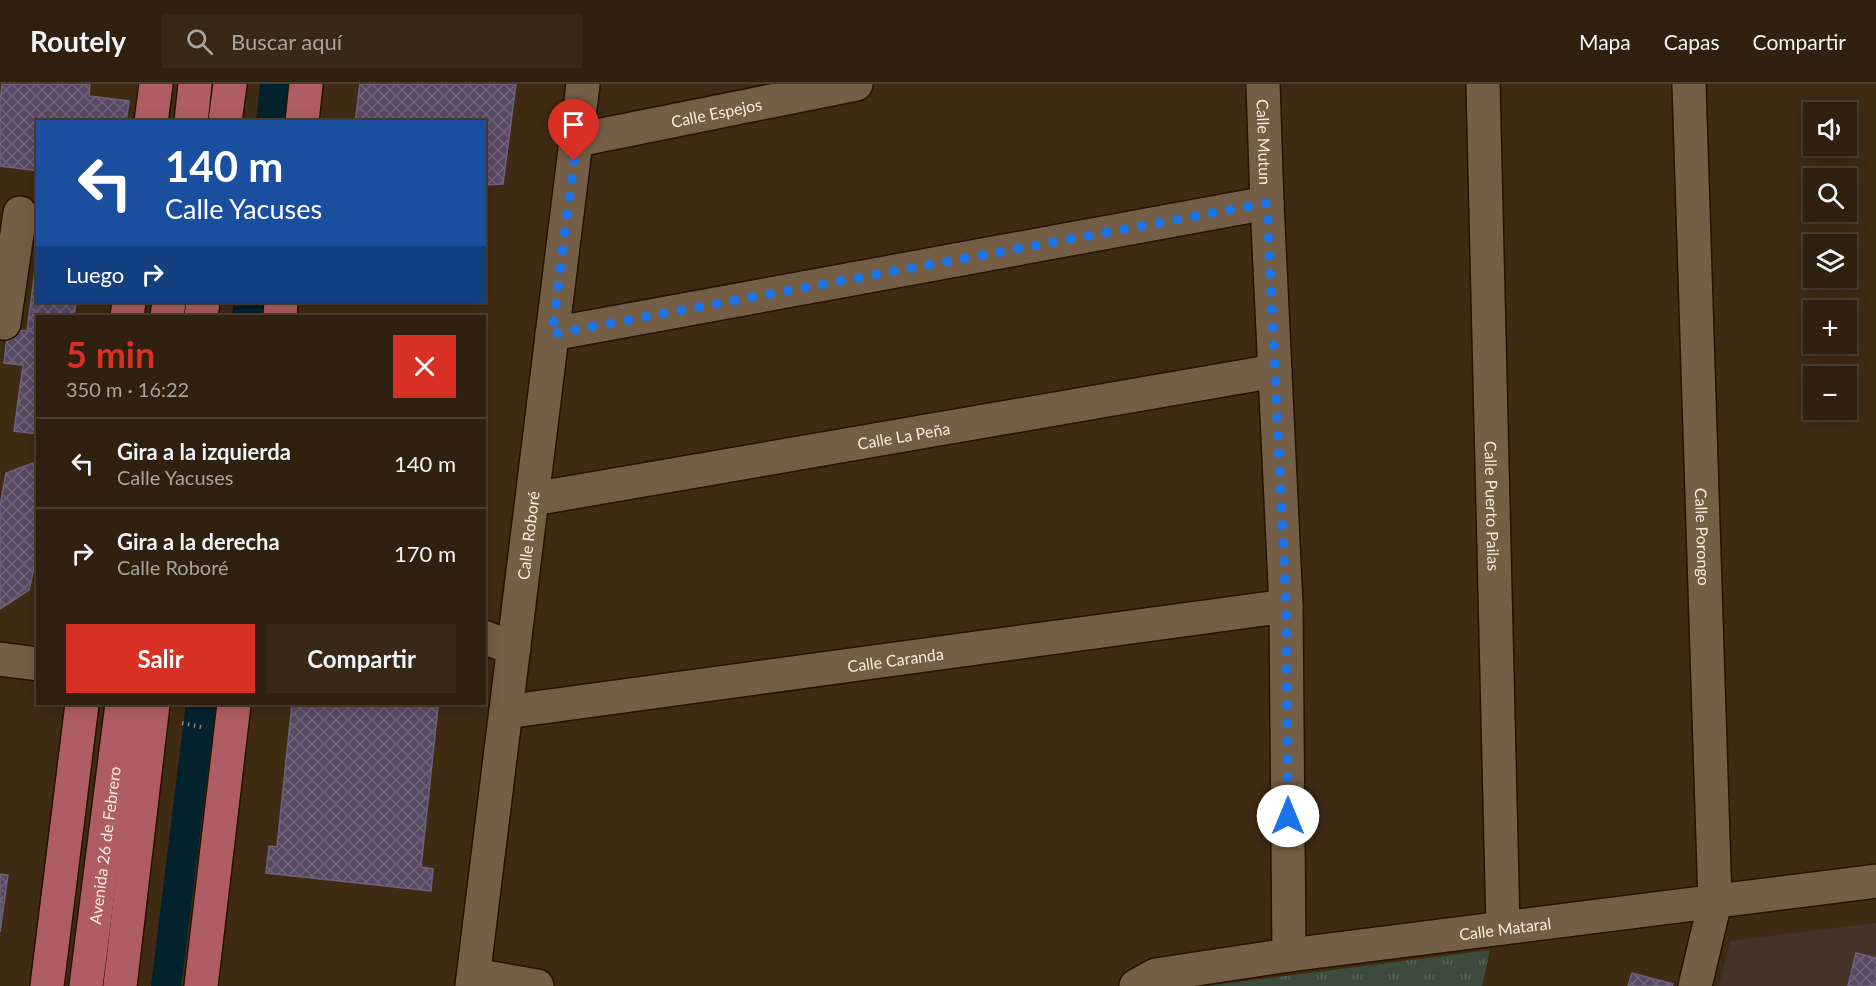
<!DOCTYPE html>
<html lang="es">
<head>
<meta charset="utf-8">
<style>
	:root { --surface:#2f200f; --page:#372818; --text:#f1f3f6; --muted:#a7a39e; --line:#4a3e2f; --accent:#d93025 }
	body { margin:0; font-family:Lato,sans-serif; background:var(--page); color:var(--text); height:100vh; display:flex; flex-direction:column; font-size:22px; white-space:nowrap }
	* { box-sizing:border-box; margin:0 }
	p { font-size:20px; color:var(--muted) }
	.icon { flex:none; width:33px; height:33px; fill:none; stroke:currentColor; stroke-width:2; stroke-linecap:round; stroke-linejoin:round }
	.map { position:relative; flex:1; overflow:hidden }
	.details { position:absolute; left:36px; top:231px; width:450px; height:390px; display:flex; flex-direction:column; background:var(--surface); border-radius:0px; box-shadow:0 3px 15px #0003,0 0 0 2px var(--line) }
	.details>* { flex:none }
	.top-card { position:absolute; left:36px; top:36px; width:450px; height:183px; border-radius:0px; box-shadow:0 3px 15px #0003,0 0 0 2px var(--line); background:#1a4fa0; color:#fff; overflow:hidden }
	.controls { position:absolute; left:1803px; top:18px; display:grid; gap:12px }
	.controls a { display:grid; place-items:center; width:54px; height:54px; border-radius:0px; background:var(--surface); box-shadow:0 3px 15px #0003,0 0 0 2px var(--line); font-size:30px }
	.pin { position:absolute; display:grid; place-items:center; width:51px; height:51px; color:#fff; margin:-62px -26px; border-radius:50% 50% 50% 0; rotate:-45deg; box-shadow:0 0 6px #0007 }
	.pin .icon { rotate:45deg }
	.me { position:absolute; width:66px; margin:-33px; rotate:0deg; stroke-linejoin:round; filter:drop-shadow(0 0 4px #0008) }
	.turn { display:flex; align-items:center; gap:21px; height:126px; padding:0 30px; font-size:27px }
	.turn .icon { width:78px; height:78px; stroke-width:2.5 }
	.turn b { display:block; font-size:42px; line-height:51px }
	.then { display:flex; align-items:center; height:57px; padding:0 30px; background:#0003; gap:12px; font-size:22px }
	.round { display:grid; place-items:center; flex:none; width:63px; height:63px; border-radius:0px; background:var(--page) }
	.overview { display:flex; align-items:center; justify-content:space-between; height:102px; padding:0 30px }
	h1 { font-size:36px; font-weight:700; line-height:45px; color:var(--accent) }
	.primary-button { display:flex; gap:12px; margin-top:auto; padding:12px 30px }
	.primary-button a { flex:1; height:69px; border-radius:0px; background:var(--accent); color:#fff; font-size:24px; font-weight:700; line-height:69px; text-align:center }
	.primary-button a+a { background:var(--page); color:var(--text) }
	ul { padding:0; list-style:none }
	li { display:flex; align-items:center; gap:18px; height:90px; padding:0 30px; border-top:2px solid var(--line) }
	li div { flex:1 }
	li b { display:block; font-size:22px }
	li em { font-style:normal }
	header { display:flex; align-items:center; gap:36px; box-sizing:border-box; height:84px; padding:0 30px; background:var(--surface); border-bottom:2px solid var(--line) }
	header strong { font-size:28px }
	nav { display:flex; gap:33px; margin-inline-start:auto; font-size:21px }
	.search { width:420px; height:54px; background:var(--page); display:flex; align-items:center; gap:15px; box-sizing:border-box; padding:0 21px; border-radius:0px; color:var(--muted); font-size:22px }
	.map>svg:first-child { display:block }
</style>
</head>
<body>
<header>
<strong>Routely</strong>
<div class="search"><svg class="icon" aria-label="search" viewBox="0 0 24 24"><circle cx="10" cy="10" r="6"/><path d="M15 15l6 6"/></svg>Buscar aquí</div>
<nav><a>Mapa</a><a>Capas</a><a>Compartir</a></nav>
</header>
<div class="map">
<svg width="1876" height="902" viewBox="0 0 1876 902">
	<defs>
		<pattern id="park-tufts" width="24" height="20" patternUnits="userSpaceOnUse" patternTransform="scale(1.5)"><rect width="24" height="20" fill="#3b4b3c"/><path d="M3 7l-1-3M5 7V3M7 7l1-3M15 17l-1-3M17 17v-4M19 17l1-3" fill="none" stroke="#586558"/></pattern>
		<pattern id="building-cross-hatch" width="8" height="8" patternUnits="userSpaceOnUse" patternTransform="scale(1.5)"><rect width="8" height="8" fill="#584963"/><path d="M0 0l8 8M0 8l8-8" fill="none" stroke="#716379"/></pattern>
	</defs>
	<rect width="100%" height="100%" fill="#3f2b14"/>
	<!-- education -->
	<polygon fill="#45332a" points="1876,839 1876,902 1719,902 1730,857"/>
	<!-- park -->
	<polygon fill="url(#park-tufts)" points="1490,866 1482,902 1206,902"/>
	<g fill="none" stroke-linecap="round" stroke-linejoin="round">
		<!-- canal -->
		<g stroke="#02222e" stroke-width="30">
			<polyline points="271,38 275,0"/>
			<polyline points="247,232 249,218"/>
			<polyline points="166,902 201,620"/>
		</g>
	</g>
	<!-- building -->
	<g fill="url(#building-cross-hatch)" stroke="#6f607b" stroke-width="1.5">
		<polygon points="2,0 90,0 89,12 129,17 126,38 38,38 38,87 0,82 0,19"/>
		<polygon points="360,0 516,0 503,100 484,101 484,38 355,38"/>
		<polygon points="37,170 38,218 76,218 74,232 38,232 38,350 14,347 23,281 4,279 8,245 27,247"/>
		<polygon points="38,377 38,467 29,506 0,525 0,422 6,389"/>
		<polygon points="292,620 402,620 438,623 421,783 433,785 431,807 266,789 269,762 277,763"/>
		<polygon points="0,790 8,791 0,848"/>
		<polygon points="1856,869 1876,874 1876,902 1848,902"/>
		<polygon points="1632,889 1673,900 1672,902 1628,902"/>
	</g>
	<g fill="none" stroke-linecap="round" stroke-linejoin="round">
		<defs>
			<g id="minor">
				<path id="s1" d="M1263 0 1267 119 1286 522 1289 871"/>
				<path id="s2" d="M1483 0 1503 843"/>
				<path id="s3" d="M1689 0 1715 818 1695 902"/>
				<path id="s4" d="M577 56 856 0"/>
				<polyline points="4,239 20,129"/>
				<polyline points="552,250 1267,119"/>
				<path id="s5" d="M533 415 1275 287"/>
				<polyline points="484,553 514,565"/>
				<polyline points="0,575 38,580"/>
				<path id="s6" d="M506 628 1286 522"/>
				<polyline points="474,891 537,902"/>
				<path id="s7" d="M472 902 583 0"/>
				<path id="s8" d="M1136 902 1156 891 1289 871 1876 797"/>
			</g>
			<g id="major">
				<polyline points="151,38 156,0"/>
				<polyline points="191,38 195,0"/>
				<polyline points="225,38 230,0"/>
				<polyline points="302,38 306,0"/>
				<polyline points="127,232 129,218"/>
				<polyline points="167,232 169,218"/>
				<polyline points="201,232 203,218"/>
				<polyline points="280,232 281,218"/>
				<polyline points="47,902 82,620"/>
				<path id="s9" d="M86 902 122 620"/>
				<polyline points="120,902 153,620"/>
				<polyline points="201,902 234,620"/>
			</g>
		</defs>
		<!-- minor casing -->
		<use href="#minor" stroke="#251300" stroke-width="36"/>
		<!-- major casing -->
		<use href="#major" stroke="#251300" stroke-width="36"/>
		<!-- path -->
		<polyline stroke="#968572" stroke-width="4" stroke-dasharray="1.5 4.5" stroke-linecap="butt" points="182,639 201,643"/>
		<!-- minor -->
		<use href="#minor" stroke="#755e46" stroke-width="33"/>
		<!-- major -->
		<use href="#major" stroke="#af5d62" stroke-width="33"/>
	</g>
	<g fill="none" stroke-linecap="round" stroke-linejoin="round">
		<!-- route -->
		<polyline stroke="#1a73e8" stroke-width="10" stroke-dasharray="0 18" points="574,77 552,250 1267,119 1286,522 1288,732"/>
	</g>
	<g text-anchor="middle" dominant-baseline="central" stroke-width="4.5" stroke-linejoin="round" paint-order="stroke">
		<!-- street labels -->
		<g font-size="16" fill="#f8ebdd" stroke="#3f2b14">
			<text stroke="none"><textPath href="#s4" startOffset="142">Calle Espejos</textPath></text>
			<text stroke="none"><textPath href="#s1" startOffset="58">Calle Mutun</textPath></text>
			<text stroke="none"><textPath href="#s5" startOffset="376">Calle La Peña</textPath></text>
			<text stroke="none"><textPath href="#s2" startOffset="422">Calle Puerto Pailas</textPath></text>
			<text stroke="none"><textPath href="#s7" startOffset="454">Calle Roboré</textPath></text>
			<text stroke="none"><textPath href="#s3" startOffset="453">Calle Porongo</textPath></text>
			<text stroke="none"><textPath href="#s6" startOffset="393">Calle Caranda</textPath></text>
			<text stroke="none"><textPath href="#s9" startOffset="142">Avenida 26 de Febrero</textPath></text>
			<text stroke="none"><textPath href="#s8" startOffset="375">Calle Mataral</textPath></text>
		</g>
	</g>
</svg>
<div class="controls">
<a><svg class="icon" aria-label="sound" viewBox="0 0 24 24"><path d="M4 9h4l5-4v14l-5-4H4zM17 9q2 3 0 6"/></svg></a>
<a><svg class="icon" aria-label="search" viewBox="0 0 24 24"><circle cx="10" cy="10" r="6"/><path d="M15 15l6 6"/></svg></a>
<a><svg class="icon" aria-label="layers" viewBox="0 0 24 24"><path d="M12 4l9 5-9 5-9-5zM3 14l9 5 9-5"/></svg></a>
<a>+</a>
<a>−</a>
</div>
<div class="pin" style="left:574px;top:77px;background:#d93025"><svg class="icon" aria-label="arrive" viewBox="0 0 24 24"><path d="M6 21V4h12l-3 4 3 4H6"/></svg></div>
<svg class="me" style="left:1288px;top:732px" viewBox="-20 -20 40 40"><circle r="19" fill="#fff"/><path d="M0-13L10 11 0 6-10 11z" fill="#1a73e8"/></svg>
<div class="top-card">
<div class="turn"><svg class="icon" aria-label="left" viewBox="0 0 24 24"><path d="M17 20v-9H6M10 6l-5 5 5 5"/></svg><div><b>140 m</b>Calle Yacuses</div></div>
<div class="then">Luego<svg class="icon" aria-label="right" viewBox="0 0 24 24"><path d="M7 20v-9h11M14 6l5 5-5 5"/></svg></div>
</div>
<section class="details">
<div class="overview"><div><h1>5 min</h1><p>350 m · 16:22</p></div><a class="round" style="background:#d93025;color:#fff"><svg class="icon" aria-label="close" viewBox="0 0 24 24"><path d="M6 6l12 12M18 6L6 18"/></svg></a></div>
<ul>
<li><svg class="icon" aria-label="left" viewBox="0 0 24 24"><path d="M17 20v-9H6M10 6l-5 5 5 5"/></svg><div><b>Gira a la izquierda</b><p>Calle Yacuses</p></div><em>140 m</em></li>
<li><svg class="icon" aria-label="right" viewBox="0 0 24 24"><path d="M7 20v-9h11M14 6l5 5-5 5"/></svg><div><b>Gira a la derecha</b><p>Calle Roboré</p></div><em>170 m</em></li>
</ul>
<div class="primary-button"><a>Salir</a><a>Compartir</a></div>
</section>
</div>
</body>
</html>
